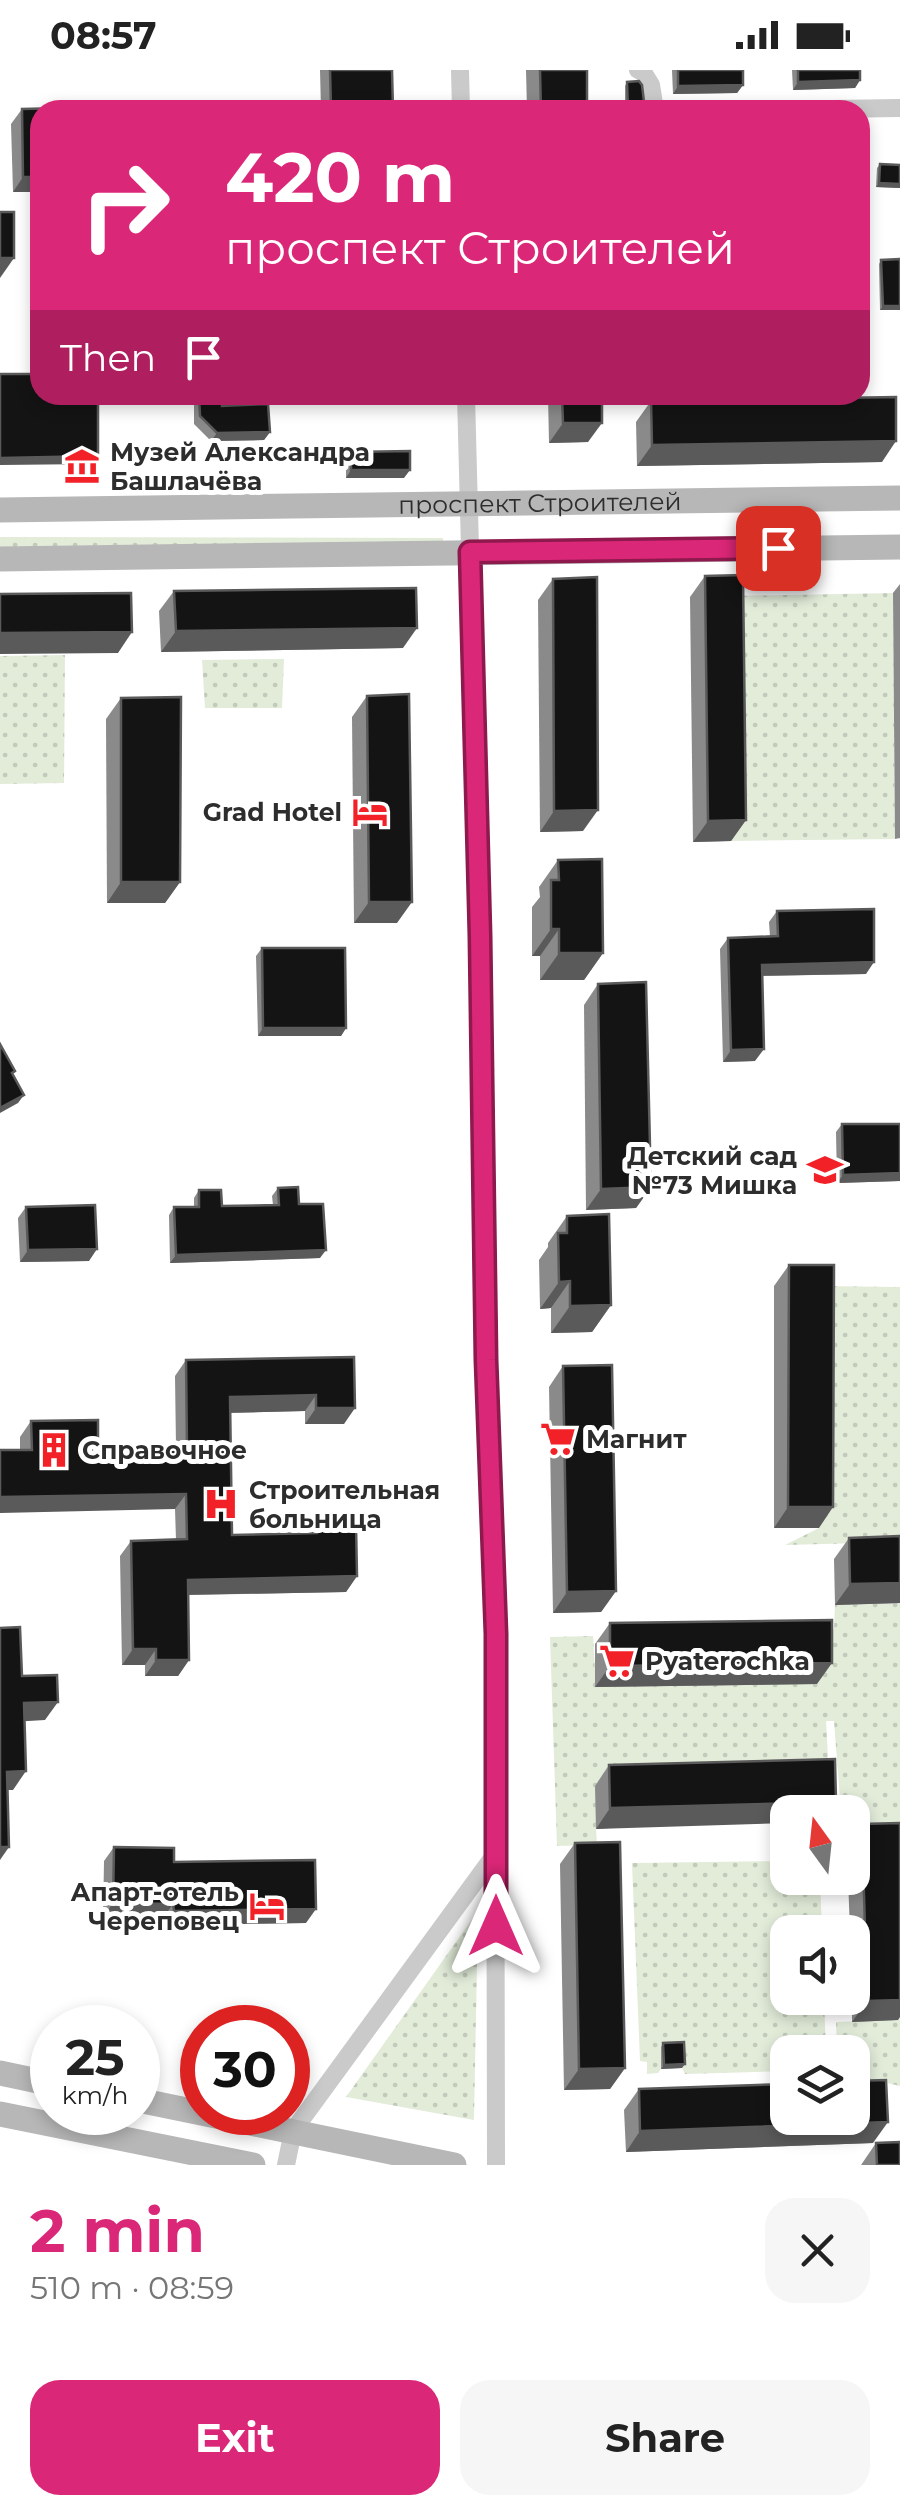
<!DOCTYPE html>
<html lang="en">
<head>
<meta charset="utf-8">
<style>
	:root { --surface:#fff; --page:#f6f6f6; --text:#222; --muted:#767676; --accent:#db2777 }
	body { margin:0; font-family:Montserrat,sans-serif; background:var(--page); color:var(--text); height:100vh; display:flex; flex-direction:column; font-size:38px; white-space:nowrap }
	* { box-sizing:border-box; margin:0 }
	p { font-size:32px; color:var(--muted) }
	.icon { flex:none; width:55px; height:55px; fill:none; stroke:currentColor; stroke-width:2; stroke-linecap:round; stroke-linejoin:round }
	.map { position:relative; height:2095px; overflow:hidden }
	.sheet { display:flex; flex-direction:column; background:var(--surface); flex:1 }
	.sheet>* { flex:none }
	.hud { position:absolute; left:30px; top:30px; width:840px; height:305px; border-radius:30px; box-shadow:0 5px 15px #0003; background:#db2777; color:#fff; overflow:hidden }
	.needle { width:65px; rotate:345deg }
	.controls { position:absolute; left:770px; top:1725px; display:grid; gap:20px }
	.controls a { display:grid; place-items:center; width:100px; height:100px; border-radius:20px; background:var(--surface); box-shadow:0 5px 15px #0003; font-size:50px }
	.speed { position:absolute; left:30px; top:1935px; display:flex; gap:20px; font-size:50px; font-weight:700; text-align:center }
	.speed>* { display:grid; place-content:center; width:130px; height:130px; border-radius:50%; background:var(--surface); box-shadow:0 5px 15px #0003; line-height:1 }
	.speed small { font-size:25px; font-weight:400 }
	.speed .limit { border:15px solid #d22; background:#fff; color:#111 }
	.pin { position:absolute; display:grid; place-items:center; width:85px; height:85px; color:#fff; margin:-42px; border-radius:20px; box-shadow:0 5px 15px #0006 }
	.me { position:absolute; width:110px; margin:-55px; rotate:0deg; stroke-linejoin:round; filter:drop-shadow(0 0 8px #0008) }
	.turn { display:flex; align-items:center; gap:35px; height:210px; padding:0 30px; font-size:45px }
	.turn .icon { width:130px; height:130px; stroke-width:2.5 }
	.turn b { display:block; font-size:70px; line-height:85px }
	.then { display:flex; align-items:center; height:95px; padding:0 30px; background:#0003; gap:20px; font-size:38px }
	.round { display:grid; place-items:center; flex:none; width:105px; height:105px; border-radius:30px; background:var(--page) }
	.head { display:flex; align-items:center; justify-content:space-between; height:170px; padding:0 30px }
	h1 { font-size:60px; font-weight:700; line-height:75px; color:var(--accent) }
	.action { display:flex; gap:20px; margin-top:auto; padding:20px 30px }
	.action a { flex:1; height:115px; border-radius:30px; background:var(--accent); color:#fff; font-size:40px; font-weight:700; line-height:115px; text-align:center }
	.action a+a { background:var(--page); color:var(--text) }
	.status { display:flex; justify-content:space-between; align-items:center; height:70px; padding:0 50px; background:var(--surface); direction:ltr }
	.status svg { height:28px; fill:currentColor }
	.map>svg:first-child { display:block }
</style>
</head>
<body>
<div class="status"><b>08:57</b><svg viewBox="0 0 49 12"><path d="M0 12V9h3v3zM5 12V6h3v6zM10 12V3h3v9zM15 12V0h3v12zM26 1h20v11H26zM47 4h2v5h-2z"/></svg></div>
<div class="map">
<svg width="900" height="2095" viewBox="0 0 900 2095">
	<defs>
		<pattern id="grass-dots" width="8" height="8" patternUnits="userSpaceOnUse" patternTransform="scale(2.5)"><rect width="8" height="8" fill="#e2ecd9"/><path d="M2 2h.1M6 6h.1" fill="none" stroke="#c2cbbb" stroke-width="1.8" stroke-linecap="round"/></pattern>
	</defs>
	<rect width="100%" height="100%" fill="#fff"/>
	<!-- grass -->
	<g fill="url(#grass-dots)">
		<polygon points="0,467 443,468 443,479 0,485"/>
		<polygon points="893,523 895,769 731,771 728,526"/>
		<polygon points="65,585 64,713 0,714 0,586"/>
		<polygon points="284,589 282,638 205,638 202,590"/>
		<polygon points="819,1216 900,1217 900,1472 785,1475 819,1458"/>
		<polygon points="900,1533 900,2016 853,2005 852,1982 837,1982 836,1952 897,1950 853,1775 852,1742 841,1742 834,1651 826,1651 831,1742 821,1742 821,1710 596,1759 597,1775 557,1776 550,1567 593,1566 596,1617 817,1571 834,1559 835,1535"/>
		<polygon points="787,1791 788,1808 820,1808 822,1862 788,1862 788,1928 824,1928 826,1982 788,1982 787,2001 685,2004 682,1998 681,1977 661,1977 661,1999 658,2003 647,2004 647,1992 640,1991 632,1793"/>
		<polygon points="478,1841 474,2050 346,2027"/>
	</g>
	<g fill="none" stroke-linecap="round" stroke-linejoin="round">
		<!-- minor -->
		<g stroke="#cacaca" stroke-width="18">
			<polyline points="460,0 461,40"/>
			<polyline points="638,0 643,2 651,15 655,40"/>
			<polyline points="765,40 900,38"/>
			<polyline points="466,325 480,866 486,1291 495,1564 496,2095"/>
			<polyline points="286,2095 293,2061 496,1783"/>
		</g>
		<!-- secondary -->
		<g stroke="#b7b7b7" stroke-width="25">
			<path id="s1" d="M0 440 900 428"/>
			<polyline points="0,489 900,477"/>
			<polyline points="0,2003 52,2014"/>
			<polyline points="138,2030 454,2095"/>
			<polyline points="0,2044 253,2095"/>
		</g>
	</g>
	<!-- wall -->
	<g fill="#8a8a8a">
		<polygon points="320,0 392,0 393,40 321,40"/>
		<polygon points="526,0 587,0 587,40 527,40"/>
		<polygon points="672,0 743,0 743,15 737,23 673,24"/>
		<polygon points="792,0 860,0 860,10 855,18 793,20"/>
		<polygon points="627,12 645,40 625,40 625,16"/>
		<polygon points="22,39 40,122 13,122 11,54"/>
		<polygon points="880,94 900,95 900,118 876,117 877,98"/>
		<polygon points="900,189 900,240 880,240 879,194 881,190"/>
		<polygon points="194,325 221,325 222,336 270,362 264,370 211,371 194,354"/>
		<polygon points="548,325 602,325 588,372 549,373"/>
		<polygon points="651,331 882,392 637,396 636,352"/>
		<polygon points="351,382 404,408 346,408 346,390"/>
		<polygon points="705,506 746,750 731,771 693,772 690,527"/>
		<polygon points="553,509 583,761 540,762 538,530"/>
		<polygon points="900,514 900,768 895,769 893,523"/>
		<polygon points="174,521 403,578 161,582 159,541"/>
		<polygon points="367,626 397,853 354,853 352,647"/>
		<polygon points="121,628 180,812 165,833 107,833 106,649"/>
		<polygon points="558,790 603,883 584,910 540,910 540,886 532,886 532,837 540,827 539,817"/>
		<polygon points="777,841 866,904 762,906 755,991 723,992 720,879 728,868 770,867 769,852"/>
		<polygon points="262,878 346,958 341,966 258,966 256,886"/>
		<polygon points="598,914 651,1117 636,1138 586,1140 584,935"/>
		<polygon points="842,1054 900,1054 900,1111 837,1113 836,1062"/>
		<polygon points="278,1118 299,1134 320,1188 170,1193 169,1145 174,1137 194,1137 194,1128 199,1120 222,1136 273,1135 272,1126"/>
		<polygon points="26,1137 89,1191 20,1192 18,1148"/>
		<polygon points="567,1146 611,1235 592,1262 551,1263 551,1238 540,1239 539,1190 548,1177 548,1173"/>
		<polygon points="789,1195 819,1458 774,1458 774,1216"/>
		<polygon points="354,1287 344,1354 305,1354 305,1341 230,1343 232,1465 311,1463 317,1454 357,1506 346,1522 188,1525 189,1590 178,1606 145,1606 145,1595 122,1595 120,1486 131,1471 176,1470 175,1439 20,1380 20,1367 31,1351 98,1378 176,1377 175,1306 186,1290"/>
		<polygon points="563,1296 616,1521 601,1542 553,1543 549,1317"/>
		<polygon points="900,1466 900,1533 835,1535 834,1489 849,1468"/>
		<polygon points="610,1553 817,1614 595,1617 595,1574"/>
		<polygon points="609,1695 829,1742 596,1759 595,1716"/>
		<polygon points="862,1754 898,1950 852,1952 852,1862 850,1862 848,1808 852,1808 852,1767"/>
		<polygon points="575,1773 625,1998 610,2019 564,2020 560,1794"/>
		<polygon points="114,1777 174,1792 306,1853 165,1855 163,1848 103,1847 104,1791"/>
		<polygon points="663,1973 682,1998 661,1999 661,1977"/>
		<polygon points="639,2019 873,2073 626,2082 624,2040"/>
		<polygon points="876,2073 900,2095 861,2095"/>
	</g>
	<!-- shaded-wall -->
	<g fill="#5a5a5a">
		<polygon points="860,10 855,18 793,20 798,12"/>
		<polygon points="743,15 737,23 673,24 678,16"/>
		<polygon points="23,107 40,107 40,122 13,122"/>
		<polygon points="879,113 900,114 900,118 876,117"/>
		<polygon points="0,188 14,188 0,208"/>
		<polygon points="883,236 900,236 900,240 880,240"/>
		<polygon points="563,353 602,353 588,372 549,373"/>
		<polygon points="270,362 264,370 211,371 217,363"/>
		<polygon points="896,371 882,392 637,396 652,375"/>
		<polygon points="98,386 93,394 0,395 0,388"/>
		<polygon points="351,400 410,400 404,408 346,408"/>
		<polygon points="417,558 403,578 161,582 176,561"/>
		<polygon points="132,562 118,583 0,584 0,563"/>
		<polygon points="598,740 583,761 540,762 554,741"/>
		<polygon points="746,750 731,771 693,772 708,751"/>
		<polygon points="121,812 180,812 165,833 107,833"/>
		<polygon points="369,832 412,832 397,853 354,853"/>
		<polygon points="551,859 559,859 540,886 532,886"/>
		<polygon points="559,883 603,883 584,910 540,910"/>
		<polygon points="874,892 866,904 754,906 762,895"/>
		<polygon points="263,958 346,958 341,966 258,966"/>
		<polygon points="764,979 755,991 723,992 731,980"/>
		<polygon points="24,1025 18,1033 0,1043 0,1038"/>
		<polygon points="900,1103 900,1111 837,1113 843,1105"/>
		<polygon points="651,1117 636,1138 586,1140 601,1119"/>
		<polygon points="97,1179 89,1191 20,1192 28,1180"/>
		<polygon points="326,1180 320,1188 170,1193 176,1185"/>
		<polygon points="570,1211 551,1238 540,1239 559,1212"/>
		<polygon points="611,1235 592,1262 551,1263 570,1236"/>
		<polygon points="316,1325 305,1341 219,1343 230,1327"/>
		<polygon points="316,1338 355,1338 344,1354 305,1354"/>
		<polygon points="186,1424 175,1439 0,1443 0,1427"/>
		<polygon points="788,1437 833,1437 819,1458 774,1458"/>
		<polygon points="357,1506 346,1522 177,1525 188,1510"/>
		<polygon points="900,1513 900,1533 835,1535 850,1514"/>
		<polygon points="616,1521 601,1542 553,1543 567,1522"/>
		<polygon points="133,1579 156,1579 145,1595 122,1595"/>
		<polygon points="156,1590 189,1590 178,1606 145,1606"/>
		<polygon points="832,1593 817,1614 595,1617 610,1596"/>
		<polygon points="58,1632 45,1650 11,1652 24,1633"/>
		<polygon points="26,1701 13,1720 0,1720 7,1702"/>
		<polygon points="836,1732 829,1742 788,1742 788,1753 596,1759 610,1738"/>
		<polygon points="0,1777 9,1777 0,1790"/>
		<polygon points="113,1833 173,1834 163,1848 103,1847"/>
		<polygon points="316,1839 306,1853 165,1855 174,1841"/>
		<polygon points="900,1930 900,1947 898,1950 852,1952 867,1931"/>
		<polygon points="685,1994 682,1998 661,1999 664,1995"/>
		<polygon points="625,1998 610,2019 564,2020 579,1999"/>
		<polygon points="888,2052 873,2073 626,2082 640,2061"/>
	</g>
	<!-- building -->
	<g fill="#141414" stroke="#5a5a5a" stroke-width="2.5">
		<polygon points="330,0 392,0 393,40 331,39"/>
		<polygon points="540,0 587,0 587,40 541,40"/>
		<polygon points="678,0 743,0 743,15 678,16"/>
		<polygon points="798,0 860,0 860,10 798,12"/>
		<polygon points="639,11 642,15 645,40 628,40 627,12"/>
		<polygon points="253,32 294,33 294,40 253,40"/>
		<polygon points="202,35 202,40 40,40 40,107 23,107 22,39"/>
		<polygon points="880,94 900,95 900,114 879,113"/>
		<rect x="0" y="142" width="14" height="46"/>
		<polygon points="900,189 900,236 883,236 881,190"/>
		<polygon points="0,304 40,304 40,325 98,325 98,386 0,388"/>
		<polygon points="199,325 221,325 222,336 268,334 270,362 217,363 200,346"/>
		<polygon points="562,325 602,325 602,353 563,353"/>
		<polygon points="896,327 896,371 652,375 651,331"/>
		<polygon points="410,381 410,400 351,400 351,382"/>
		<polygon points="743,505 746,750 708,751 705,506"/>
		<polygon points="597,507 598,740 554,741 553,509"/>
		<polygon points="416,518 417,558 176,561 174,521"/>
		<polygon points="131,523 132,562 0,563 0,524"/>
		<polygon points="409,624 412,832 369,832 367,626"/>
		<polygon points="181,627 180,812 121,812 121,628"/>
		<polygon points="602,789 603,883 559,883 559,859 551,859 551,810 559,810 558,790"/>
		<polygon points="874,839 874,892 762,895 764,979 731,980 728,868 778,866 777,841"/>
		<polygon points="262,878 345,878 346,958 263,958"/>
		<polygon points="646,912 651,1117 601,1119 598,914"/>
		<polygon points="0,974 15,1001 12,1003 24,1025 0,1038"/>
		<polygon points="842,1054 900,1054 900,1103 843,1105"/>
		<polygon points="298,1117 299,1134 323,1134 326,1180 176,1185 174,1137 199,1137 199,1120 221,1120 222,1136 279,1135 278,1118"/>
		<polygon points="95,1135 97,1179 28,1180 26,1137"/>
		<polygon points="609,1144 611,1235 570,1236 570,1211 559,1212 558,1163 567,1163 567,1146"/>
		<polygon points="789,1195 834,1195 833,1437 788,1437"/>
		<polygon points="354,1287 355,1338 316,1338 316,1325 230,1327 232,1465 317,1463 317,1454 356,1454 357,1506 188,1510 189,1590 156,1590 156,1579 133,1579 131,1471 187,1469 186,1424 0,1427 0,1380 32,1380 31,1351 98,1350 98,1378 187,1377 186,1290"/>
		<polygon points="612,1295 616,1521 567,1522 563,1296"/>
		<polygon points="900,1466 900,1513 850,1514 849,1468"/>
		<polygon points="832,1550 832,1593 610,1596 610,1553"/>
		<polygon points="20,1557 22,1606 57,1605 58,1632 24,1633 26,1701 7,1702 9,1777 0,1777 0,1558"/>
		<polygon points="835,1689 836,1732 610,1738 609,1695"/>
		<polygon points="900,1753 900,1930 867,1931 862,1754"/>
		<polygon points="620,1772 625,1998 579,1999 575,1773"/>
		<polygon points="114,1777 174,1778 174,1792 315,1790 316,1839 174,1841 173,1834 113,1833"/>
		<polygon points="684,1972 685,1994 664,1995 663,1973"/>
		<polygon points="886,2010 888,2052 640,2061 639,2019 788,2014 788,2048 852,2048 852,2011"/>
		<polygon points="900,2072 900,2095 877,2095 876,2073"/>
	</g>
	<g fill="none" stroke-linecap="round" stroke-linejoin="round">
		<defs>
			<polyline id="route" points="496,1856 496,1564 486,1290 480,866 470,482 778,478"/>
		</defs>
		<!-- route casing -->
		<use href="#route" stroke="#8e194d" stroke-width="25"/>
		<!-- route -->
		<use href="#route" stroke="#db2777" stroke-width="18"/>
	</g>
	<!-- icons -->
	<defs>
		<symbol id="museum-bare" viewBox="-9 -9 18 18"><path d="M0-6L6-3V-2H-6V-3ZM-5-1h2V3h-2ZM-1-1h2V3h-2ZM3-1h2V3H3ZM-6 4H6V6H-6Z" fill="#f22128" stroke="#fff" stroke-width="2.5" paint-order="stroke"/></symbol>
		<symbol id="hotel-bare" viewBox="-9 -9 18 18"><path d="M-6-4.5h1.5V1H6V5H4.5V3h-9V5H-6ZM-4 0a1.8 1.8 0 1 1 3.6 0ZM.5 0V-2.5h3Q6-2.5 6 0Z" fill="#f22128" stroke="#fff" stroke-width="2.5" paint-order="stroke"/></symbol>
		<symbol id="school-bare" viewBox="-9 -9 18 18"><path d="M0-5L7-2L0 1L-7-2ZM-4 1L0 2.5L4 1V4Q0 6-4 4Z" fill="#f22128" stroke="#fff" stroke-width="2.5" paint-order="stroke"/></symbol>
		<symbol id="supermarket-bare" viewBox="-9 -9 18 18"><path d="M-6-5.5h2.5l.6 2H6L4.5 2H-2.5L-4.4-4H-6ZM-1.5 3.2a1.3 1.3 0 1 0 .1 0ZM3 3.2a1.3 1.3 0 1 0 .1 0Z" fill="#f22128" stroke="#fff" stroke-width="2.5" paint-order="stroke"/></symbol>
		<symbol id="building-bare" viewBox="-9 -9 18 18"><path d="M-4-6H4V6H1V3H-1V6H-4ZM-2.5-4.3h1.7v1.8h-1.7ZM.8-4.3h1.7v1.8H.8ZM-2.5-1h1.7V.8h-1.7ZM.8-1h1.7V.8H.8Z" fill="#f22128" stroke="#fff" stroke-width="2.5" paint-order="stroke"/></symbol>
		<symbol id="hospital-bare" viewBox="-9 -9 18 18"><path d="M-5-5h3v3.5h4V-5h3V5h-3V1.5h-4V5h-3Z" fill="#f22128" stroke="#fff" stroke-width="2.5" paint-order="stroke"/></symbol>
	</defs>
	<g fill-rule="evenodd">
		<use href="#museum-bare" x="57" y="371" width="50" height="50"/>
		<use href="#hotel-bare" x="345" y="717" width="50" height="50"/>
		<use href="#school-bare" x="800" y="1075" width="50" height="50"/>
		<use href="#supermarket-bare" x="533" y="1344" width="50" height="50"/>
		<use href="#building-bare" x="29" y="1355" width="50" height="50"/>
		<use href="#hospital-bare" x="196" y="1409" width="50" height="50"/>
		<use href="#supermarket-bare" x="592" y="1566" width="50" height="50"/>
		<use href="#hotel-bare" x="242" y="1811" width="50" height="50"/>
	</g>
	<g text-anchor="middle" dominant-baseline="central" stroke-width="10" stroke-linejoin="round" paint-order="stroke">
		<!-- poi labels -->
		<g font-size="25" font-weight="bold" fill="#2d2d2d" stroke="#fff" text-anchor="start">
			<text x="110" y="382">Музей Александра<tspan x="110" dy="29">Башлачёва</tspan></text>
			<text x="342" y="742" text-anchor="end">Grad Hotel</text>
			<text x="797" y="1086" text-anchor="end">Детский сад<tspan x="797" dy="29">№73 Мишка</tspan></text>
			<text x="586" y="1369">Магнит</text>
			<text x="82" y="1380">Справочное</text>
			<text x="249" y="1420">Строительная<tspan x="249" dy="29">больница</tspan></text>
			<text x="645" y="1591">Pyaterochka</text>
			<text x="239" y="1822" text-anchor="end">Апарт-отель<tspan x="239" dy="29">Череповец</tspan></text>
		</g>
		<!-- street labels -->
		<g font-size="25" fill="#2d2d2d" stroke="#fff">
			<text stroke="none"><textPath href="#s1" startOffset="540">проспект Строителей</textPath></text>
		</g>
	</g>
</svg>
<div class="controls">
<a><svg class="needle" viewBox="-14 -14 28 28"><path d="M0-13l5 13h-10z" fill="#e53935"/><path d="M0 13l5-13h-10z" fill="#767676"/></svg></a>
<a><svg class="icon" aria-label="sound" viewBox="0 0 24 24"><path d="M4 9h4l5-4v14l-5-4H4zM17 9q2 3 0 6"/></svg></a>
<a><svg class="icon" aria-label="layers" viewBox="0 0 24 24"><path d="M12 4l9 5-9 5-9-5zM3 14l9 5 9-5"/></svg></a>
</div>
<div class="speed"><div>25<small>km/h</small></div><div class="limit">30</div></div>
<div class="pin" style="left:778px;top:478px;background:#d93025"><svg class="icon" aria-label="arrive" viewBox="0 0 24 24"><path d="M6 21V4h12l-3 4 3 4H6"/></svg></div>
<svg class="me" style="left:496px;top:1856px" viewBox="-20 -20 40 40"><path d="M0-17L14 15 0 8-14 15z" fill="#db2777" stroke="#fff" stroke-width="4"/></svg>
<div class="hud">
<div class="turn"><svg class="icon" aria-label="right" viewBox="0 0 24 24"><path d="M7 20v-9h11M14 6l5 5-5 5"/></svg><div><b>420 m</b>проспект Строителей</div></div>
<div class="then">Then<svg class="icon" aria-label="arrive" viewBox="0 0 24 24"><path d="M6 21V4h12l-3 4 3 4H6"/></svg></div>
</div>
</div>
<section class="sheet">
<div class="head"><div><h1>2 min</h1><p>510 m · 08:59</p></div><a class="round"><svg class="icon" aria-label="close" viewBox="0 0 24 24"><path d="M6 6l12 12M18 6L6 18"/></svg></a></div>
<div class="action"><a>Exit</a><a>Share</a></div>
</section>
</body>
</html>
